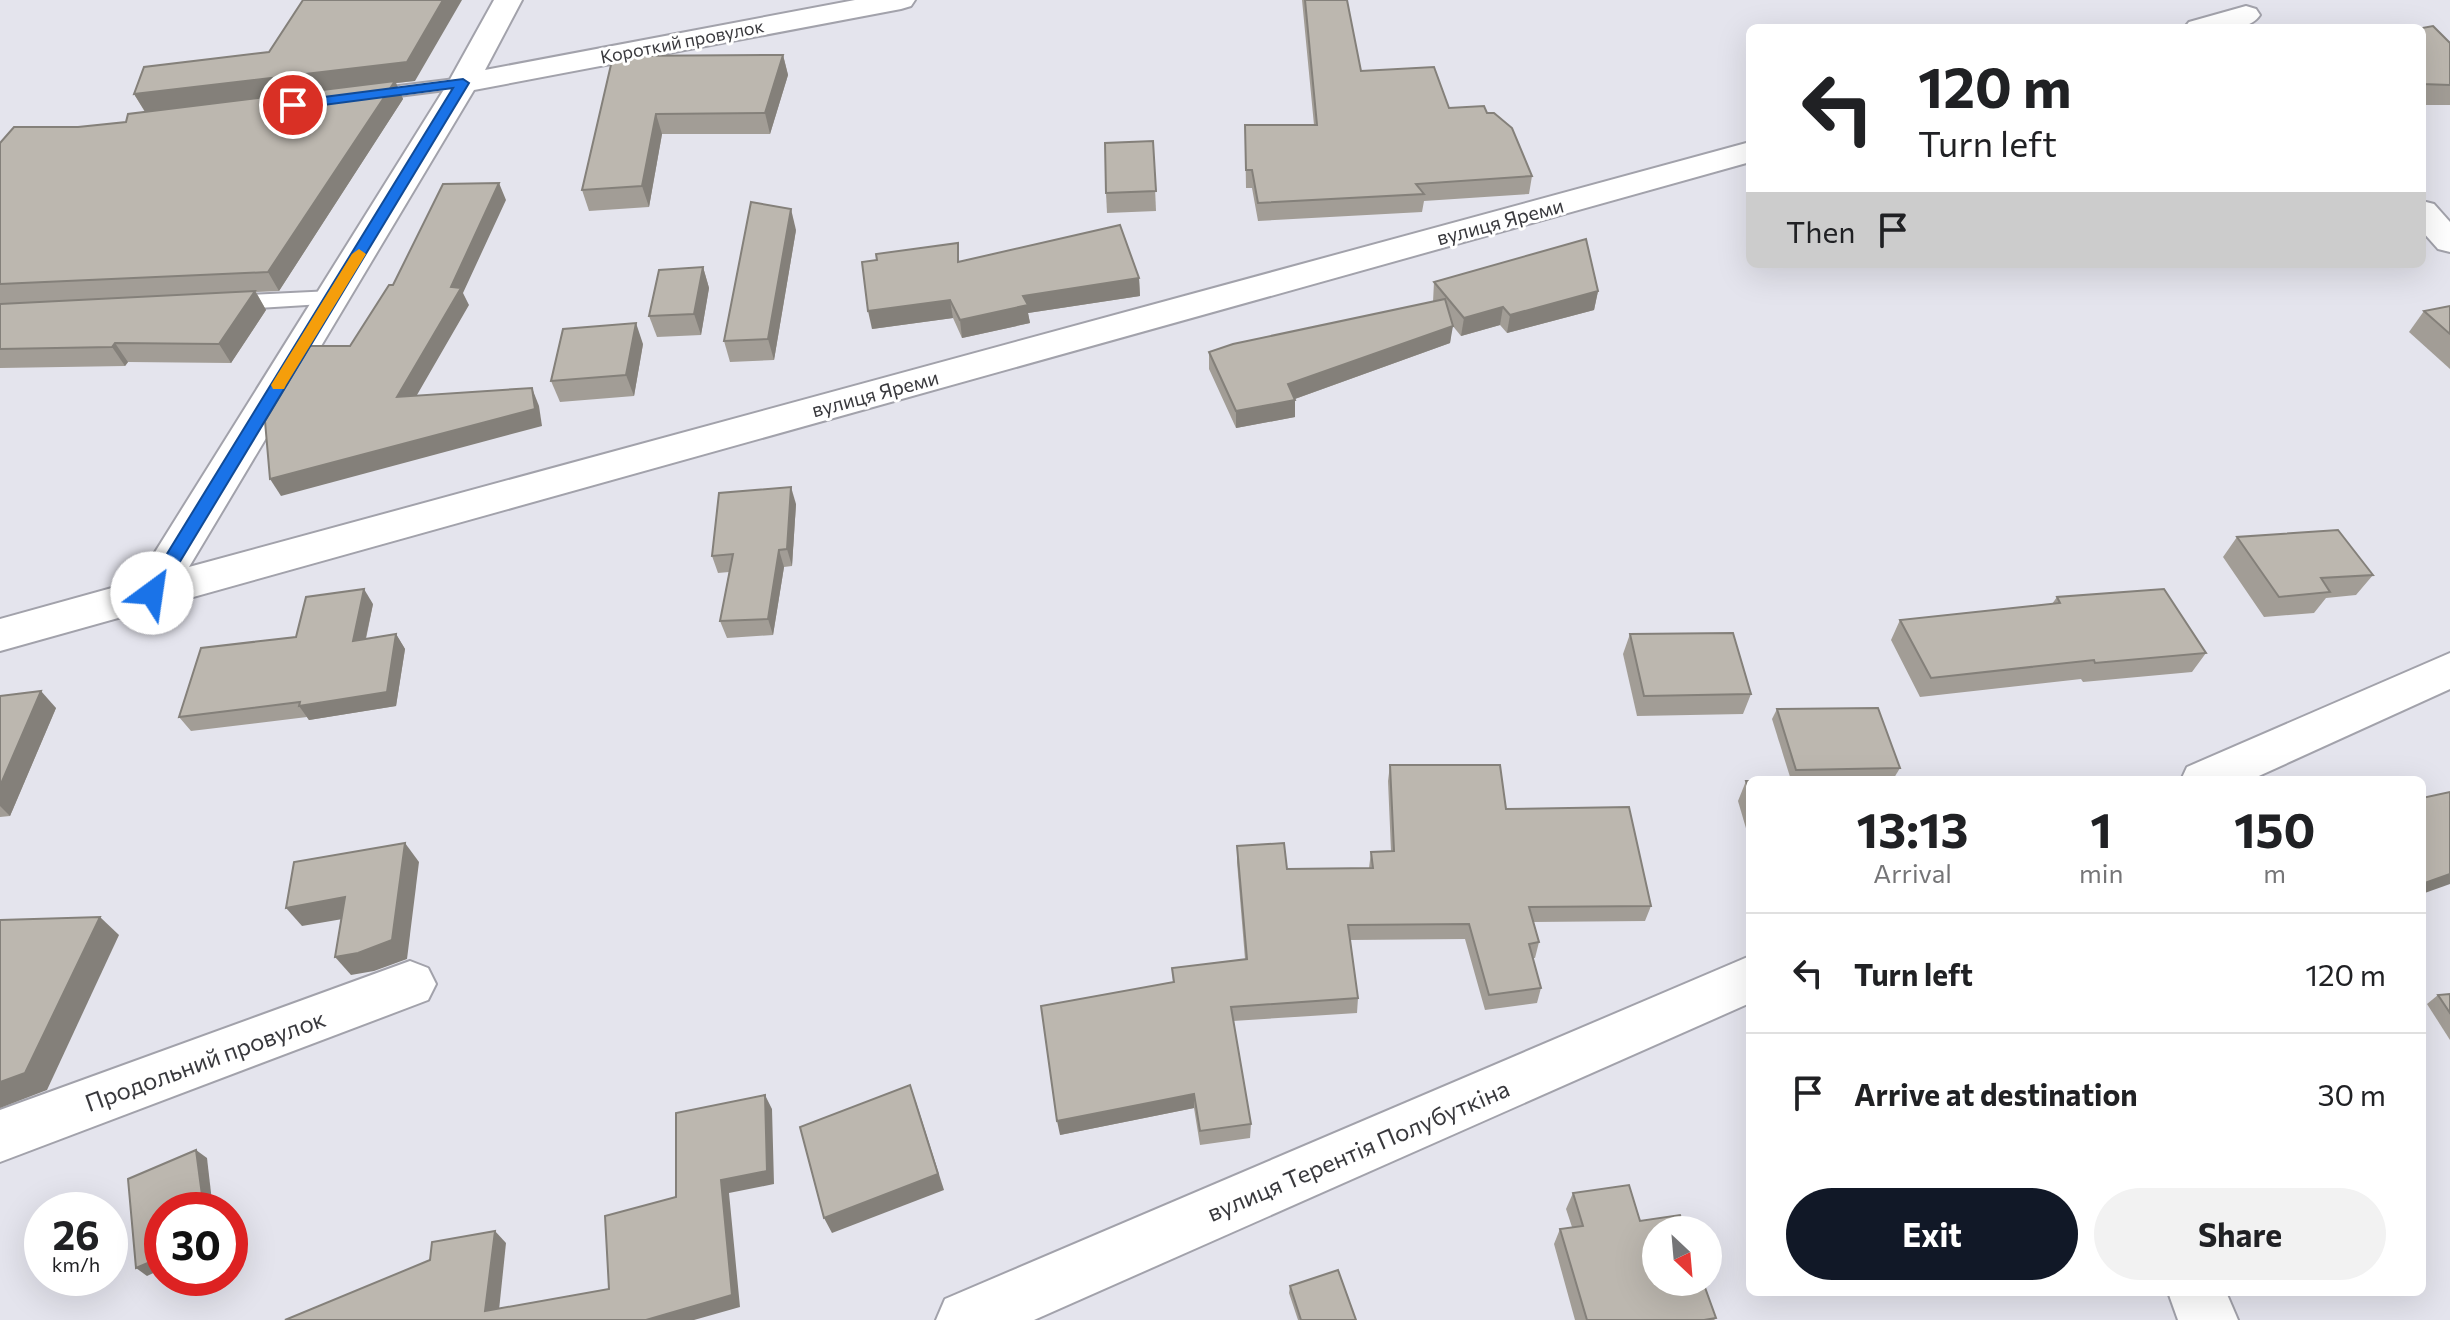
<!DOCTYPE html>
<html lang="en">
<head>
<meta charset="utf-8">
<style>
	:root { --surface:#fff; --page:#f2f2f2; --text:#202124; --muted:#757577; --line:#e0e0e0; --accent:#111827 }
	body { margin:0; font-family:Commissioner,sans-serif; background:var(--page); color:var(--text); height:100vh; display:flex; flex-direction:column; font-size:30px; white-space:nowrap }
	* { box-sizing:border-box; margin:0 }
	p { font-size:26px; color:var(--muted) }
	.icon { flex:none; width:44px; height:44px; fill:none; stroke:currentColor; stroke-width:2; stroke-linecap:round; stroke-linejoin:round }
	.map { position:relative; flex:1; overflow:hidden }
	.side { position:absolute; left:1746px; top:776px; width:680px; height:520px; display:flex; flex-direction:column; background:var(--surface); border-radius:12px; box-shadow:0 8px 32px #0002 }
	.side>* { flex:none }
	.banner { position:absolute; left:1746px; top:24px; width:680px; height:244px; border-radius:12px; box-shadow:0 8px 32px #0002; background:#fff; color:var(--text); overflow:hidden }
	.needle { width:52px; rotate:154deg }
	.fabs { position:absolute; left:1642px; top:1216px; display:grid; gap:16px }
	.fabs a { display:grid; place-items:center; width:80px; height:80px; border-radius:50%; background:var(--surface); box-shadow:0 8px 32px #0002; font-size:40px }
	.speed { position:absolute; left:24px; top:1192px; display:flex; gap:16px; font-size:40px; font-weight:700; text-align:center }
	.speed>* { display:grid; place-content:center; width:104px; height:104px; border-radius:50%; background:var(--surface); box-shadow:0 8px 32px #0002; line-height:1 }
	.speed small { font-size:20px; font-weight:400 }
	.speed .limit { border:12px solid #d22; background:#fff; color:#111 }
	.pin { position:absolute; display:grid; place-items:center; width:68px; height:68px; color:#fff; margin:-34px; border:4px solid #fff; border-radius:50%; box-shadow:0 2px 8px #0007 }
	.me { position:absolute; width:88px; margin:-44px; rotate:31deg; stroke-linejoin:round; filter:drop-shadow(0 0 6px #0008) }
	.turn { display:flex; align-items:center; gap:28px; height:168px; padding:0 40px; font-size:36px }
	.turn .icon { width:104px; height:104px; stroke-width:2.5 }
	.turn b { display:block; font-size:56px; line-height:68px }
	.then { display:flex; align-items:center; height:76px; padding:0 40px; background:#0003; gap:16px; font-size:30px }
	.eta { display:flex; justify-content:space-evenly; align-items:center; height:136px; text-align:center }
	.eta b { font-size:48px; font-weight:700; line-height:56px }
	.button { display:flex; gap:16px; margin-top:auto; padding:16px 40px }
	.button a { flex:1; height:92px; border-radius:48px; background:var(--accent); color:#fff; font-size:32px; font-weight:700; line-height:92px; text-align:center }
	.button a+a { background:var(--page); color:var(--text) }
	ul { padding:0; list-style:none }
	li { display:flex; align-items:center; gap:24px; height:120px; padding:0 40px; border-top:2px solid var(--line) }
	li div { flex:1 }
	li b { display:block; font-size:30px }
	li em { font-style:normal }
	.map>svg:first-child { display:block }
</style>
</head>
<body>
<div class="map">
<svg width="2450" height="1320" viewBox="0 0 2450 1320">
	<rect width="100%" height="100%" fill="#e4e4ed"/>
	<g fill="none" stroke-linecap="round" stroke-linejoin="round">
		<defs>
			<g id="service">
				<polygon points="463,78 469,79 472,83 469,87 367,100 358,95 367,90"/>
				<polygon points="332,291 343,298 339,303 228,310 217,303 228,296"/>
			</g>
			<g id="minor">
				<polygon points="494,0 522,0 485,70 855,0 915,0 911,6 901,9 474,90 189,567 1750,142 1750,162 0,651 0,619 137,581 448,83"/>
				<path d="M2246 6 2256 9 2260 15C2247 35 2206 28 2184 28L2189 22Z"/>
				<polygon points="2422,201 2434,204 2450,222 2450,252 2438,249 2422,231"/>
				<polygon points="2450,653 2450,689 2250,780 2181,780 2187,767"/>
				<polygon points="1750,956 1750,1003 1034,1320 936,1320 945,1299"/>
				<polygon points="410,961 428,968 436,984 428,1000 0,1162 0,1110"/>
				<polygon points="2168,1292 2226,1292 2238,1320 2178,1320"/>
			</g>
		</defs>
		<!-- service casing -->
		<use href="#service" stroke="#a2a2ab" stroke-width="4"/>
		<!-- minor casing -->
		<use href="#minor" stroke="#a2a2ab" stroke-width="4"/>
		<!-- service -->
		<use href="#service" fill="#fff" fill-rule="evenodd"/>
		<!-- minor -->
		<use href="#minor" fill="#fff" fill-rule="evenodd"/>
	</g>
	<!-- wall -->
	<g fill="#a29d96">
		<polygon points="1302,0 1347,0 1361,71 1449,108 1487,113 1532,176 1529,194 1424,201 1422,212 1258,221 1252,188 1246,188 1245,125 1314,125"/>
		<polygon points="2422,28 2450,43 2450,105 2422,105"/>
		<polygon points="783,55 788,75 770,134 662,134 649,207 589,211 582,190 613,56"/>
		<polygon points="415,81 396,83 403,99 279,291 256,292 266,310 231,363 128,362 125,366 0,368 0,143 78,127 126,122 145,112 134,94"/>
		<polygon points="1153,141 1156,211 1107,213 1106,193"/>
		<polygon points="796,230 774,360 730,362 724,341"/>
		<polygon points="961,261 1139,278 1140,296 1028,313 1030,323 962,338 953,318 872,329"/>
		<polygon points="703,267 709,288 701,335 657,337 649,316"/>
		<polygon points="1434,282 1598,291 1594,310 1507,333 1500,325 1461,336 1452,325 1450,343 1295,399 1295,417 1236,428 1209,369 1209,352 1433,302"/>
		<polygon points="2450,306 2450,369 2409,332 2424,311"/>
		<polygon points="643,344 634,396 560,402 551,381"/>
		<polygon points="796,504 792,566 784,567 773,635 727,638 720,621 729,572 718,573 712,556"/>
		<polygon points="2237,537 2373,575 2356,595 2326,598 2314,613 2264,617 2223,557"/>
		<polygon points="2057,597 2206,653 2192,672 2083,682 2081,679 1920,697 1891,640 1900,620 2052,604"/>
		<polygon points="373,604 366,639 396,634 405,649 396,706 309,720 307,717 191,731 179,717 296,637"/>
		<polygon points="1630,634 1751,694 1743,714 1637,716 1623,654"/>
		<polygon points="0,696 56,708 10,816 0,817"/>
		<polygon points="1777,709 1900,768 1894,778 1791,780 1772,719"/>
		<polygon points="1390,765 1506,809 1651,906 1645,921 1533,922 1539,942 1535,958 1533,958 1541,988 1537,1003 1485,1010 1465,939 1350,940 1358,998 1357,1013 1233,1021 1251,1124 1250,1138 1200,1145 1194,1108 1060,1135 1173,982 1172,968 1245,959 1237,862 1237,846 1287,869 1369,868 1371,852 1391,851 1388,781"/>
		<polygon points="1746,781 1750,781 1750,842 1738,801"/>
		<polygon points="2450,994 2450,1040 2427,1004 2438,995"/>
		<polygon points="1573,1193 1640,1221 1716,1318 1714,1320 1575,1320 1554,1244 1560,1229 1572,1227 1566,1209"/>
		<polygon points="1290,1286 1356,1320 1298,1320 1289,1293"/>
	</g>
	<!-- shaded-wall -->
	<g fill="#84807a">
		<polygon points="443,0 462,0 415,81 396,83 403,99 279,291 268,272 146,113 134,94"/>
		<polygon points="783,55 788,75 770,134 765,113"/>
		<polygon points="656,114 662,134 649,207 642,186"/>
		<polygon points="499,183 506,200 463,293 469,305 406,414 397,397 451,287"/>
		<polygon points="791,209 796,230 774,360 768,339"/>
		<polygon points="703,267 709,288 701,335 694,314"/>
		<polygon points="1139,278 1140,296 1028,313 1030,323 962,338 960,320 1023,296"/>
		<polygon points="255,291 266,310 231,363 219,344"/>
		<polygon points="1598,291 1594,310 1507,333 1510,315"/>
		<polygon points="950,300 953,318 872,329 868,311"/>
		<polygon points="1503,307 1500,325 1461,336 1464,318"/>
		<polygon points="636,323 643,344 634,396 626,375"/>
		<polygon points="1453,326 1450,343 1289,401 1295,400 1295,417 1236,428 1236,411 1288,384"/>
		<polygon points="115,343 128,362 125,366 112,347"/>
		<polygon points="532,388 539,406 542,426 281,496 270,479"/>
		<polygon points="791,487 796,504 792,566 787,549"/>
		<polygon points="779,550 784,567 773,635 768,619"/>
		<polygon points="364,589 373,604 362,655 353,641"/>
		<polygon points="396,634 405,649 396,706 309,720 299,706"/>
		<polygon points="41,691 56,708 10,816 0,806 0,786"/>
		<polygon points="405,843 419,862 407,959 374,971 351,975 335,957"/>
		<polygon points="2450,874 2450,884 2422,894 2422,884"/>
		<polygon points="345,897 360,916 302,926 286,908"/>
		<polygon points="100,917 119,935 47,1090 0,1108 0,1082"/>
		<polygon points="1194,1094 1194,1108 1060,1135 1057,1121"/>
		<polygon points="765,1095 772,1109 774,1184 729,1193 740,1307 694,1320 646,1320"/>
		<polygon points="916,1102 944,1190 832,1233 824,1218"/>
		<polygon points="196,1150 207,1158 213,1210 204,1210"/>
		<polygon points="495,1231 506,1243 498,1320 485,1311"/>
		<polygon points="162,1257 162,1269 147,1276 136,1268"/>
	</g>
	<!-- building -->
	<g fill="#bcb7af" stroke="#84807a" stroke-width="2">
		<polygon points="303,0 443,0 407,62 134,94 144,67 269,52"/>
		<polygon points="1305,0 1347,0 1361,71 1434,67 1449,108 1484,106 1487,113 1494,113 1512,128 1532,176 1416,184 1424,194 1258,203 1252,170 1246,170 1245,125 1317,125"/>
		<polygon points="2433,26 2450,43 2450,85 2422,84 2422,28"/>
		<polygon points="783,55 765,113 656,114 642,186 582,190 613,56"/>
		<polygon points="395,81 268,272 0,284 0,143 14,127 78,127 126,122 128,114"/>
		<polygon points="1153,141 1156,191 1106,193 1105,143"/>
		<polygon points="499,183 451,287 461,288 397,397 532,388 535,409 270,479 265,421 310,346 350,346 389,285 393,285 443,184"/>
		<polygon points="751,202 791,209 768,339 724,341"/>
		<polygon points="1120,225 1139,278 1023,296 1028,305 960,320 950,300 868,311 862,262 877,260 876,254 958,243 958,262"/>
		<polygon points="1586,239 1598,291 1510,315 1503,307 1464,318 1434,282"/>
		<polygon points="703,267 694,314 649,316 659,270"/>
		<polygon points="255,291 219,344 115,343 112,347 0,349 0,304"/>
		<polygon points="1445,299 1453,326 1288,384 1295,400 1236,411 1209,352 1233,344"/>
		<polygon points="2450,306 2450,334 2424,311"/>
		<polygon points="636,323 626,375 551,381 563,329"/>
		<polygon points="791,487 787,549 779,550 768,619 720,621 733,554 712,556 719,493"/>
		<polygon points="2338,530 2373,575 2321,578 2330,592 2279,597 2237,537"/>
		<polygon points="364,589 353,641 396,634 387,692 299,706 300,702 179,717 201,648 296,637 306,597"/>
		<polygon points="2164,589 2206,653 2095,663 2094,660 1931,678 1900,620 2060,603 2057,597"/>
		<polygon points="1733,633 1751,694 1644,696 1630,634"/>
		<polygon points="41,691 0,786 0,696"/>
		<polygon points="1878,708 1900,768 1796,770 1777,709"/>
		<polygon points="1390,765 1500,765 1506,809 1629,807 1651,906 1529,907 1539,942 1529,944 1541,988 1489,995 1469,924 1348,925 1358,998 1231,1007 1251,1124 1200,1131 1194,1094 1057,1121 1041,1006 1174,982 1172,968 1247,959 1237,846 1284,843 1287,869 1373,868 1371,852 1394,851"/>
		<polygon points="1746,781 1750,781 1750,793"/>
		<polygon points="2450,792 2450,874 2422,884 2422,798"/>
		<polygon points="405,843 392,940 358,953 335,957 345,897 286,908 294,862"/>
		<polygon points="100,917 25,1073 0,1082 0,920"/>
		<polygon points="2450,994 2450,1013 2438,995"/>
		<polygon points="910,1085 938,1174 824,1218 800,1127"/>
		<polygon points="765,1095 767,1171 721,1180 732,1295 646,1320 285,1320 430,1260 432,1242 495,1231 485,1311 609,1289 605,1216 676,1197 676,1113"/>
		<polygon points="196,1150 204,1210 162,1210 162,1257 136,1268 128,1179"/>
		<polygon points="1629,1185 1640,1221 1680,1215 1685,1230 1656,1230 1656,1282 1703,1282 1716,1318 1704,1320 1587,1320 1560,1229 1583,1226 1573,1193"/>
		<polygon points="1338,1270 1356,1320 1301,1320 1290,1286"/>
	</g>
	<!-- route -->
	<polygon fill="#1a73e8" stroke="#114b97" stroke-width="2" points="463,79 469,83 158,598 146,598 143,593 146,588 453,88 293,109 287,105 293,101"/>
	<!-- slow -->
	<polygon fill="#f59e0b" points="359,249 366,254 286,385 284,389 273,389 271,385 352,254"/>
	<g text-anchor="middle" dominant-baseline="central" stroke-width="6" stroke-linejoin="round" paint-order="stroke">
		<!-- far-street labels -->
		<g font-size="18" fill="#39393d" stroke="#fff">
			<text transform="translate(682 41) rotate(-11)">Короткий провулок</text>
		</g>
		<!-- street labels -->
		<g font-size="20" fill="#39393d" stroke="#fff">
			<text transform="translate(1500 221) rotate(-15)">вулиця Яреми</text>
			<text transform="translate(875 393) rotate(-15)">вулиця Яреми</text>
		</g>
		<!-- near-street labels -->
		<g font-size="24" fill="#39393d" stroke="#fff">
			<text transform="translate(205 1060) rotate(-20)">Продольний провулок</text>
			<text transform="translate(1358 1150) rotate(-23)">вулиця Терентія Полубуткіна</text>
		</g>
	</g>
</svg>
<div class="fabs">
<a><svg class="needle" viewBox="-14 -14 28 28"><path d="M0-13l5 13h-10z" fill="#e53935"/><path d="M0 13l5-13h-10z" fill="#757577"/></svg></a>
</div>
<div class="speed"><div>26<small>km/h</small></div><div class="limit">30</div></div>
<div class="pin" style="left:293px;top:105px;background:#d93025"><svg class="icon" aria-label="arrive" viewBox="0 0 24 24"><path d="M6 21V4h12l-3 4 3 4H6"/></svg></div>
<svg class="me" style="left:152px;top:593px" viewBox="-20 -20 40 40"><circle r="19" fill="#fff"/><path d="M0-13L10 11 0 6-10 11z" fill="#1a73e8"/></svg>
<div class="banner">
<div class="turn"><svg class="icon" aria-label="left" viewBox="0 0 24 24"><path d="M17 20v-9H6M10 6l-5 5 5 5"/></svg><div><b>120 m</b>Turn left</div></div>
<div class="then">Then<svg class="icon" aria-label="arrive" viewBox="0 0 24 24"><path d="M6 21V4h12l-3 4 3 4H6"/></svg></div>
</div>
<section class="side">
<div class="eta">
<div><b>13:13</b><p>Arrival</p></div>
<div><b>1</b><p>min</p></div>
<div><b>150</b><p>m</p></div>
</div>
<ul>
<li><svg class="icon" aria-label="left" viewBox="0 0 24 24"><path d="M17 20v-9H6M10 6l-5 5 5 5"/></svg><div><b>Turn left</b></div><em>120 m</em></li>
<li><svg class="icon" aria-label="arrive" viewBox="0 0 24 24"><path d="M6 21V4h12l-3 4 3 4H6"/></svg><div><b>Arrive at destination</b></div><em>30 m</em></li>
</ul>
<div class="button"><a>Exit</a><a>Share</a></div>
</section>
</div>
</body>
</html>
